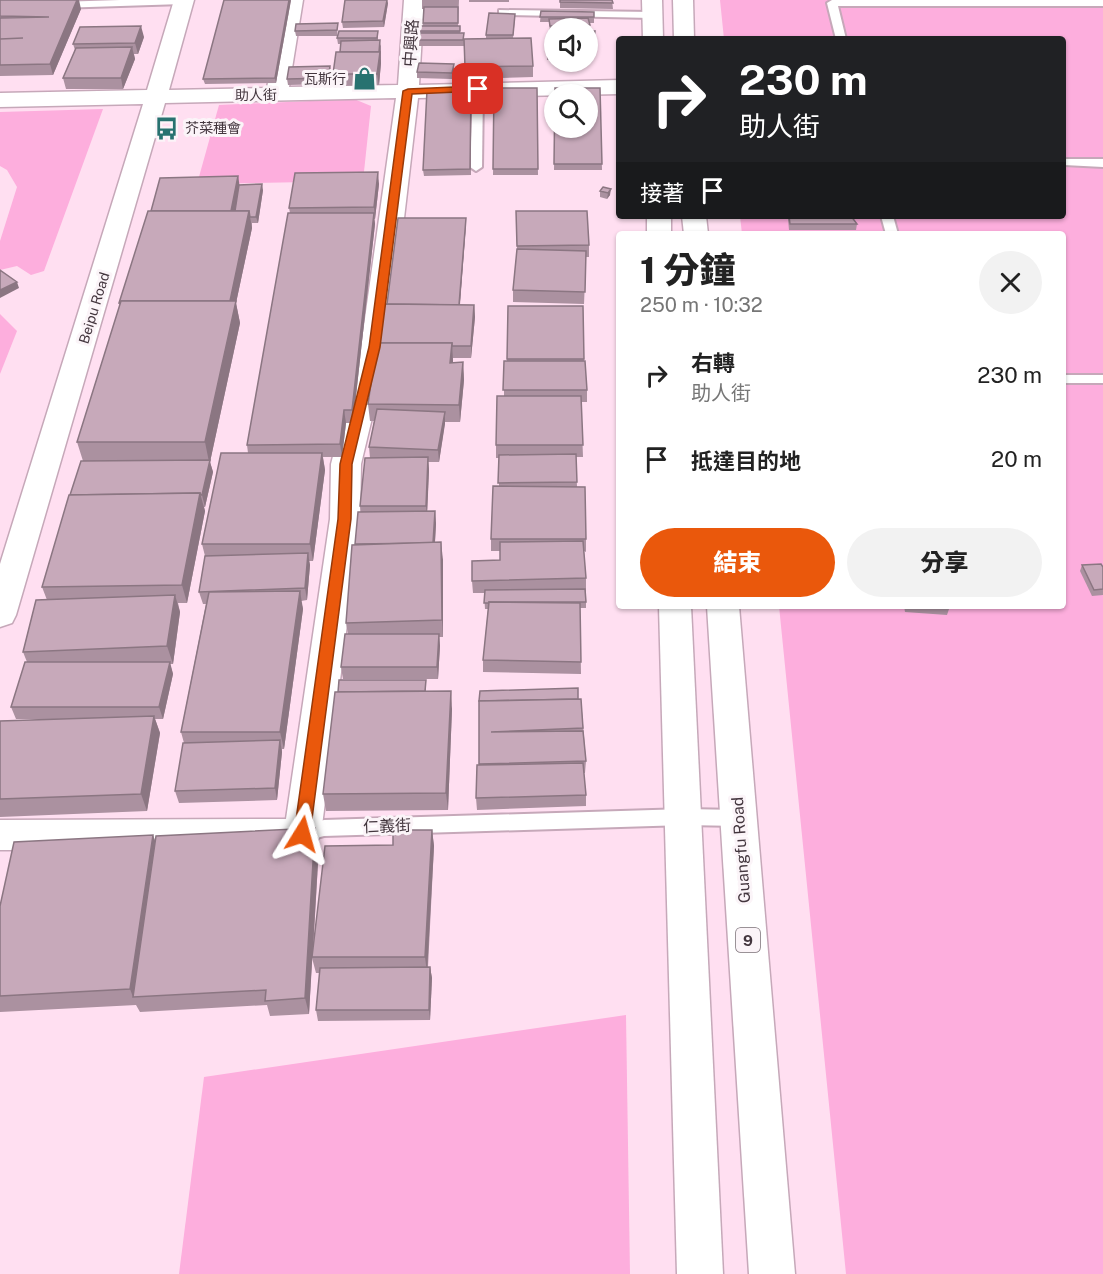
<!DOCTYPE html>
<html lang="zh-TW">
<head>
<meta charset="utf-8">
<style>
	:root { --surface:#fff; --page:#f2f2f2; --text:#222; --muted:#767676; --accent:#ea580c }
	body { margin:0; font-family:"Public Sans","Noto Sans TC",sans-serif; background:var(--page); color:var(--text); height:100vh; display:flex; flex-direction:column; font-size:22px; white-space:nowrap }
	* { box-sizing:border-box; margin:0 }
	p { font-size:20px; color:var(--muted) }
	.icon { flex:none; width:33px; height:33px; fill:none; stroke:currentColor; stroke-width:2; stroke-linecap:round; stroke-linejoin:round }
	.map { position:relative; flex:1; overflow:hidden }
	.details { position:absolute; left:616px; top:231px; width:450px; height:378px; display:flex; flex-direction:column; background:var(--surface); border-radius:6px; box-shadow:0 2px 4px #0004 }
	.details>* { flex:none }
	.guide { position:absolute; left:616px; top:36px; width:450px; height:183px; border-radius:6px; box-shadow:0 2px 4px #0004; background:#202124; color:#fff; overflow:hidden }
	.tools { position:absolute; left:544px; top:18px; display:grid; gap:12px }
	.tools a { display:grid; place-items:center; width:54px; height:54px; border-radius:50%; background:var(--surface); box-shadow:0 2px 4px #0004; font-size:30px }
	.pin { position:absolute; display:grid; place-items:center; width:51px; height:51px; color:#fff; margin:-26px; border-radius:12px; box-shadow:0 3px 9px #0006 }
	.me { position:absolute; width:66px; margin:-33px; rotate:8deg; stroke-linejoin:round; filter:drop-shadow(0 0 4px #0008) }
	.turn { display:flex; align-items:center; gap:21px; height:126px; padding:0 24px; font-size:27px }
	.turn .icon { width:78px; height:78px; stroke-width:2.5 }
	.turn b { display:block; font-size:42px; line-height:51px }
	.then { display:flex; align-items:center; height:57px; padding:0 24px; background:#0003; gap:12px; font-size:22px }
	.round { display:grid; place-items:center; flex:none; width:63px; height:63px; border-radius:32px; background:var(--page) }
	.headline { display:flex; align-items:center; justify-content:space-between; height:102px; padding:0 24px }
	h1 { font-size:36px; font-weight:800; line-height:45px }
	.primary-button { display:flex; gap:12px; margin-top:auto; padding:12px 24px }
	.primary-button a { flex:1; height:69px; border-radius:36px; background:var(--accent); color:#fff; font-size:24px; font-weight:800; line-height:69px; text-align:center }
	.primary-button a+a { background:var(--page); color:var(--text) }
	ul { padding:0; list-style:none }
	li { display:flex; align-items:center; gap:18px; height:84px; padding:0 24px }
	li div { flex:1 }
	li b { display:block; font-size:22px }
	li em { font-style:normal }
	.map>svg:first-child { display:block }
</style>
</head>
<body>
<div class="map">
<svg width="1103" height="1274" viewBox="0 0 1103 1274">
	<rect width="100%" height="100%" fill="#ffdff1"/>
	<!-- green -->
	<g fill="#fdaedd">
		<polygon points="720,0 1103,0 1103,1274 846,1274 779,606 1064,606 1064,234 742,234 740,216 1064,216 1064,39 724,39"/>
		<polygon points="354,99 371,106 363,181 197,184 219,105"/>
		<polygon points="103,109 44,271 31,275 17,266 0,270 0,241 17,187 7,170 0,166 0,112"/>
		<polygon points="0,314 17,331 0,374"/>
		<polygon points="626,1015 630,1274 179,1274 204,1077"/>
	</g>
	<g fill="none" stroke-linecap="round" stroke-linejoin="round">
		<defs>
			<g id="lane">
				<polygon points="120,0 187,0 188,1 183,4 58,8 53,5 58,2"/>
				<polygon points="1103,0 1103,6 838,6 846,39 836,39 827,3 832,0"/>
				<polygon points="499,10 652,12 657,15 652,18 503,15 499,14"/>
				<polygon points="478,86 483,89 482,167 476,171 470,167 473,89"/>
				<polygon points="1064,159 1103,159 1103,167 1064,165"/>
				<polygon points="881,216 893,216 898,234 886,234"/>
				<rect x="1064" y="375" width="39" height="8"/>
				<polygon points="685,809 739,810 745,813 748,818 745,823 739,826 685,825 324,836 302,842 295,839 293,834 295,829 324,820"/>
			</g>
			<polygon id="street" points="174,0 194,0 169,90 267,88 283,0 303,0 289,87 398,85 404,0 424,0 419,85 620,80 620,94 418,98 389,347 361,464 360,519 321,834 315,845 302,849 0,850 0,820 286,819 330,519 331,464 361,347 396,98 165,103 16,615 12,623 0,627 0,564 143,104 0,107 0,93 147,90"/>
			<g id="primary">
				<polygon points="642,0 662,0 663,39 643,39"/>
				<polygon points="673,0 693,0 694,39 674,39"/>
				<rect x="647" y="216" width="24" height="18"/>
				<polygon points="682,216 706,216 708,234 684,234"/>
				<polygon points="659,606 691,606 723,1274 677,1274"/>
				<polygon points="707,606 739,606 795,1274 749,1274"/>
			</g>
		</defs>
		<!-- lane casing -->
		<use href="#lane" stroke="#c6a8b9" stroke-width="4"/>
		<!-- street casing -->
		<use href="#street" stroke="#c6a8b9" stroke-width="3"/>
		<!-- primary casing -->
		<use href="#primary" stroke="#c6a8b9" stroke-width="3"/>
		<!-- lane -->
		<use href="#lane" fill="#fff" fill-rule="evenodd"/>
		<!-- street -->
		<use href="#street" fill="#fff" fill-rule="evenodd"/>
		<!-- primary -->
		<use href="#primary" fill="#fff" fill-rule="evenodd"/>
	</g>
	<!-- wall -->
	<g fill="#ab91a0">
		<polygon points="0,0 81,9 53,75 0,76"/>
		<polygon points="291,0 276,83 205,84 203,79"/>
		<polygon points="422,0 459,0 458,26 460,26 460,33 464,39 486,39 486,35 515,19 513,38 533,66 533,77 465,79 464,41 464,46 419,46 420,26 423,26 424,9 422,9"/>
		<rect x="469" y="0" width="40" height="2"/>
		<polygon points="550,0 612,0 613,9 560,8 560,0"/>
		<polygon points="388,3 384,27 343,28 342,22"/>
		<polygon points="541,11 594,12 594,23 589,23 590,30 588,31 588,28 555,28 555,43 550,43 550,32 549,22 540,22"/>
		<polygon points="338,23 337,36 296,36 295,31"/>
		<polygon points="588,31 595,31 594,44 588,44"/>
		<polygon points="378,36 378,40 381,46 381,63 379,85 334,86 333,74 340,52 341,44 338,44 337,38"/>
		<polygon points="144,37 138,54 134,54 135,59 123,89 66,89 63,78 75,50 73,44"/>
		<polygon points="555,45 555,60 547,60 547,54"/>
		<polygon points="454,70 452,79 417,78 417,72"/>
		<polygon points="331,72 329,84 288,85 287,79"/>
		<polygon points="494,88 537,88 538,175 493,175"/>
		<polygon points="555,88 600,88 602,170 554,170"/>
		<polygon points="471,89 471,175 424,176 423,170"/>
		<polygon points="238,176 239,185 263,190 258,223 252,223 252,228 236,303 240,323 210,462 213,472 205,507 204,507 205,511 187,603 178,603 180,612 173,664 170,664 173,674 163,719 155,719 160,733 147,811 0,817 0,721 58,719 16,719 11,707 27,662 23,652 47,600 42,587 70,495 83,461 77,442 120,306 119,303 151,211"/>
		<polygon points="379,184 375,219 374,219 375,224 353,423 346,423 342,457 323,457 325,470 313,561 309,561 310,565 307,600 301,601 303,609 284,749 282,749 282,752 277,800 179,803 175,791 184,743 181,732 206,604 203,604 199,592 205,556 202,544 248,453 247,445 290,213 289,208"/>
		<polygon points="603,187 610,195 607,199 600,197 600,191"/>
		<polygon points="516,211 589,245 589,257 586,257 584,304 513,302 513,290 517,249"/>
		<polygon points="784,216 851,216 857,224 856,230 789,230 788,219 785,219"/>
		<polygon points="466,224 460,305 474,305 475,317 471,358 453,358 453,363 463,362 464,380 460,422 445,422 439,462 428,462 429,470 427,511 435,511 436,524 435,543 443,560 443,637 439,637 440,646 438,679 343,679 341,667 348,634 346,623 355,545 361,512 360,506 370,458 369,447 374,421 370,421 368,404 387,304"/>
		<polygon points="508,306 583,306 584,361 587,390 587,402 581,402 583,457 576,457 577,487 586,539 586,552 584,551 586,578 586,608 580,608 581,674 483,672 483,660 488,609 485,609 484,593 473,593 472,581 500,560 500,551 491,551 491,539 499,486 499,458 496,458 496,445 504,396 504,361 507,361"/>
		<polygon points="1082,565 1103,567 1103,595 1092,596 1080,571"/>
		<polygon points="904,606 950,606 947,615 905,612"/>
		<polygon points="426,680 426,691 452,709 448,810 326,811 323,794"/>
		<polygon points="581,699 586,761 585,773 584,773 586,795 586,806 477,810 476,798 479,765 479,701"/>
		<polygon points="315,828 319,845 313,952 393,845 432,830 434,846 428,967 430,967 432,978 430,1020 318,1021 316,1010 320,973 316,973 312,958 309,1014 270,1016 267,1005 140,1012 136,1005 0,1012 0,906 153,835 155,841"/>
	</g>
	<!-- shaded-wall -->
	<g fill="#8b7682">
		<polygon points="77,0 79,0 81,9 53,75 50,64"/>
		<polygon points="289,0 291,0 276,83 275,78"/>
		<polygon points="387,0 388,3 384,27 383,21"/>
		<polygon points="141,26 144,37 138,54 135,43"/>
		<polygon points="380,40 381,63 379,85 377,74"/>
		<polygon points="132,47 135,59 123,89 121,78"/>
		<polygon points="454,64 454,70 452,79 452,73"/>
		<polygon points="330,66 331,72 329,84 328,78"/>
		<polygon points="378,172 379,184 375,219 374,207"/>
		<polygon points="238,176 240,188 233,225 230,213"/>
		<polygon points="262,184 263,190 258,223 256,217"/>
		<polygon points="611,189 610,195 607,199 608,193"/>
		<polygon points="249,211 252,228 236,303 240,323 210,462 213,472 205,507 202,495 209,462 205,442 229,302"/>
		<polygon points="374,213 375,224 353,423 352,410"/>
		<polygon points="466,218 466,224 459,314 459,307"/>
		<polygon points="17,282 19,288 0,298 0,290"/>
		<polygon points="474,305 475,317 471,358 471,346"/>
		<polygon points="452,343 453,361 452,380 450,363"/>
		<polygon points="463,362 464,380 460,422 459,405"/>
		<polygon points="344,410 346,423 342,457 340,444"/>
		<polygon points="445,412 445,424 439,462 438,450"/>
		<polygon points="322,453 325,470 313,561 310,544"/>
		<polygon points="428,457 429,470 427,518 426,506"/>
		<polygon points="200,493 205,511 187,603 182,585"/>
		<polygon points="435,511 436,524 434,556 433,544"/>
		<polygon points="441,542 443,560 443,637 442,620"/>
		<polygon points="308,553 310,565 307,600 305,588"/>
		<polygon points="300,591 303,609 284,749 280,732"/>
		<polygon points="175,595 180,612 173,664 167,646"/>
		<polygon points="439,634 440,646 438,679 437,667"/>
		<polygon points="170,662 173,674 163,719 159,707"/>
		<polygon points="451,691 452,709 448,810 446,793"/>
		<polygon points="154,716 160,733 147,811 141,794"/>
		<polygon points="280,740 282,752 277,800 275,788"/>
		<polygon points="315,828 319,845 309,1014 305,998"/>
		<polygon points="432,830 434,846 427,973 425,957"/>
		<polygon points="153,835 159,852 133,997 130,989"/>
		<polygon points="430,967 432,978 430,1020 429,1010"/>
	</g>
	<!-- building -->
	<g fill="#c7a9ba" stroke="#8b7682" stroke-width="1.5" fill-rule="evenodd">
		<polygon points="0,0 77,0 50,64 0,65 0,39 23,38 0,39 0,18 49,17 0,16"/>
		<polygon points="224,0 289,0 275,78 203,79"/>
		<polygon points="345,0 387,0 383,21 342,22"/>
		<polygon points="560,0 612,0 613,3 560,2"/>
		<polygon points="424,7 458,7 458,23 423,23"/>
		<polygon points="541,11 594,12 594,17 540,17"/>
		<polygon points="489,13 515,14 513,35 486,35"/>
		<polygon points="588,18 590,25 550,26 549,19"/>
		<polygon points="338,23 337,30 295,31 296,24"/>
		<polygon points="141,26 135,43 73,44 80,27"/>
		<polygon points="420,26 460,26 460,31 419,31"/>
		<polygon points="550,30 555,31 555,38 550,38"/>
		<polygon points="339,31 378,31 377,38 337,38"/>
		<polygon points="588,31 595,31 594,38 588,38"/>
		<polygon points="420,33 464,33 463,40 419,40"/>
		<polygon points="531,38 533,66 465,67 464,39"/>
		<polygon points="380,40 379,52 340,52 341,41"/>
		<polygon points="549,45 555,45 555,54 547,54"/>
		<polygon points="132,47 121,78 63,78 76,48"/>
		<polygon points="336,52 380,52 377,74 333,74"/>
		<polygon points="419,63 454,64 452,73 417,72"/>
		<polygon points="330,66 328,78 287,79 289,67"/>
		<polygon points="494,88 537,88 538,169 493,169"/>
		<path d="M555 88H600L602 164H554ZM555 94H588V128H555Z"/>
		<polygon points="471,89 470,169 423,170 427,90"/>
		<polygon points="378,172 374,207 289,208 295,173"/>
		<polygon points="238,176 231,211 151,211 160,178"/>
		<polygon points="262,184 256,217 250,217 249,211 235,211 239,185"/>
		<polygon points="603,187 611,189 608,193 600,191"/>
		<polygon points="148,211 249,211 230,301 121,301 121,303 119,303"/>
		<polygon points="516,211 587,211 589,245 517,246"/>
		<polygon points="288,213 374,213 352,410 344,410 340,444 247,445"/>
		<polygon points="789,216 851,216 857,224 790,224"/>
		<polygon points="398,218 466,218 459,305 387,304"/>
		<polygon points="517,249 586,251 585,292 513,290"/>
		<polygon points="0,270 17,282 0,290"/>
		<polygon points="121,301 236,301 205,442 77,442"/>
		<polygon points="385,304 474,305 471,346 452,346 452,343 379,343"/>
		<polygon points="508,306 583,306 584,359 507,359"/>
		<polygon points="377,343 452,343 450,363 463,362 459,405 368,404"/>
		<polygon points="504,361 585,361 587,390 503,390"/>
		<polygon points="497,396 581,396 583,445 496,445"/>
		<polygon points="377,409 445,412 438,450 369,447"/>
		<polygon points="221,453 322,453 310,544 202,544"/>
		<polygon points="576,454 577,482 498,483 499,455"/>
		<polygon points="428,457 426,506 360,506 365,458"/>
		<polygon points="210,460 202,495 201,495 200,493 70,495 81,461"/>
		<polygon points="493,486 585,487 586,539 491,539"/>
		<polygon points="200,493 182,585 42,587 69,495"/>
		<polygon points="435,511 433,543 355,544 358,512"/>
		<polygon points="583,541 586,578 472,581 472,561 500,560 500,542"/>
		<polygon points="441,542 442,620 346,623 352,545"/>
		<polygon points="308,553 305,588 199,592 205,556"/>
		<polygon points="1101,564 1103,567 1103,589 1094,590 1082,565"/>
		<polygon points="585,589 586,602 489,602 489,603 484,603 485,590"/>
		<polygon points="300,591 280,732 181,732 209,592"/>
		<polygon points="175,595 167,646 23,652 36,600"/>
		<polygon points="489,602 580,603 581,662 483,660"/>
		<polygon points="345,634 439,634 437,667 341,667"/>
		<polygon points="25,662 170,662 159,707 11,707"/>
		<polygon points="339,680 426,680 425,691 338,692"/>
		<polygon points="578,688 578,699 479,701 480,691"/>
		<polygon points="451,691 446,793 323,794 335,692"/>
		<polygon points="581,699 583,728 491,732 583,731 586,761 479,764 479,701"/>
		<polygon points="154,716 141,794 0,799 0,721"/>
		<polygon points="280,740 275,788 175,791 183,743"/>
		<polygon points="583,763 586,795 476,798 477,765"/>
		<polygon points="315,828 305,998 265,1001 266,990 133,997 156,836"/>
		<polygon points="393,830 432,830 425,957 312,957 325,846 393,845"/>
		<polygon points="153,835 130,989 0,996 0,906 14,842"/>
		<polygon points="430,967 429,1010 316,1010 320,968"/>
	</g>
	<!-- route -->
	<polygon fill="#ea580c" stroke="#983908" stroke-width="1.5" points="478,86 481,87 481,91 412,94 380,347 352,464 351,519 310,834 302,840 294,834 338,519 340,464 369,347 403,91 408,89"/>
	<!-- icons -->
	<defs>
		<symbol id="shop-bare" viewBox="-9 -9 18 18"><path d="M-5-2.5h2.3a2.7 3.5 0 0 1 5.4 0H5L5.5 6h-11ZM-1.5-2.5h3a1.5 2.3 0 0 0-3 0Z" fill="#287270" stroke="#fbf4f8" stroke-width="2.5" paint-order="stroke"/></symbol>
		<symbol id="bus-bare" viewBox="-9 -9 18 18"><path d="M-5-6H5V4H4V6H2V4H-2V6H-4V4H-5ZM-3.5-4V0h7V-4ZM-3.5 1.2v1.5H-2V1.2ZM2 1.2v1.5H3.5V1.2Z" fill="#287270" stroke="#fbf4f8" stroke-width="2.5" paint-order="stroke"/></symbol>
	</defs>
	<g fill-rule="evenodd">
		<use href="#shop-bare" x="348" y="62" width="33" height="33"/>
		<use href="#bus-bare" x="150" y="112" width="33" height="33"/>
	</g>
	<g text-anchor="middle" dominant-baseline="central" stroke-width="6" stroke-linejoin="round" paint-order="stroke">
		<!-- far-poi labels -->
		<g font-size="14" fill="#43363e" stroke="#fbf4f8" text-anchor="end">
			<text x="346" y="79">瓦斯行</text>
			<text x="185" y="128" text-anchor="start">芥菜種會</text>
		</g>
		<!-- far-street labels -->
		<g font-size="14" fill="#43363e" stroke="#fbf4f8">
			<text transform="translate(256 95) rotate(-1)">助人街</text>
			<text transform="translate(94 308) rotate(-73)">Beipu Road</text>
		</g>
		<!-- shield labels -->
		<rect fill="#fbf4f8" stroke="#7a6f76" stroke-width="1.5" x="736" y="928" width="24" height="24" rx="4.5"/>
		<g font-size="15" font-weight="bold" fill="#43363e">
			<text x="748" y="940">9</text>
		</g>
		<!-- street labels -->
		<g font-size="16" fill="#43363e" stroke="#fbf4f8">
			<text transform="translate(411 43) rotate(-86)">中興路</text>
			<text transform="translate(387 826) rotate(-2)">仁義街</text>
			<text transform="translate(741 850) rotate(-94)">Guangfu Road</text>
		</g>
	</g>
</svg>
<div class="tools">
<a><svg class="icon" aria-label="sound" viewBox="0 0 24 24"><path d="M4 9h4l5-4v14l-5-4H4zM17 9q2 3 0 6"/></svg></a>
<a><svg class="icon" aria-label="search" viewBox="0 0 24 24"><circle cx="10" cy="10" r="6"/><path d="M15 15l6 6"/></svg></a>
</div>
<div class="pin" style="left:478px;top:89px;background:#d93025"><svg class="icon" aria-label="arrive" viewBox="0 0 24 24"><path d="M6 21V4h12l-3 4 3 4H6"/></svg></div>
<svg class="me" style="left:302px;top:834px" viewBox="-20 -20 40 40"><path d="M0-17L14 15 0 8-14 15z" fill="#ea580c" stroke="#fff" stroke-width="4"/></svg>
<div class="guide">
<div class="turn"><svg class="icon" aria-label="right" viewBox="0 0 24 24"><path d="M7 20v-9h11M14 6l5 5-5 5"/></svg><div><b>230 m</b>助人街</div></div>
<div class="then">接著<svg class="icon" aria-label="arrive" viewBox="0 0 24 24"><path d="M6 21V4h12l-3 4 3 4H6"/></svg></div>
</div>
<section class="details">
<div class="headline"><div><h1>1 分鐘</h1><p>250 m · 10:32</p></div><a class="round"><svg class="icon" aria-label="close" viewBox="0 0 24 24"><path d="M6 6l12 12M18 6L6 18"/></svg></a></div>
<ul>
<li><svg class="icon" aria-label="right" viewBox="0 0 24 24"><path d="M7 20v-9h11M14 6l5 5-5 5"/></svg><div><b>右轉</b><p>助人街</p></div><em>230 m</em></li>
<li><svg class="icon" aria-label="arrive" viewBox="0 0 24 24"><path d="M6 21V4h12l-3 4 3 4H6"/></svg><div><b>抵達目的地</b></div><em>20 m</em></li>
</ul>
<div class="primary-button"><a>結束</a><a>分享</a></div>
</section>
</div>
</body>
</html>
